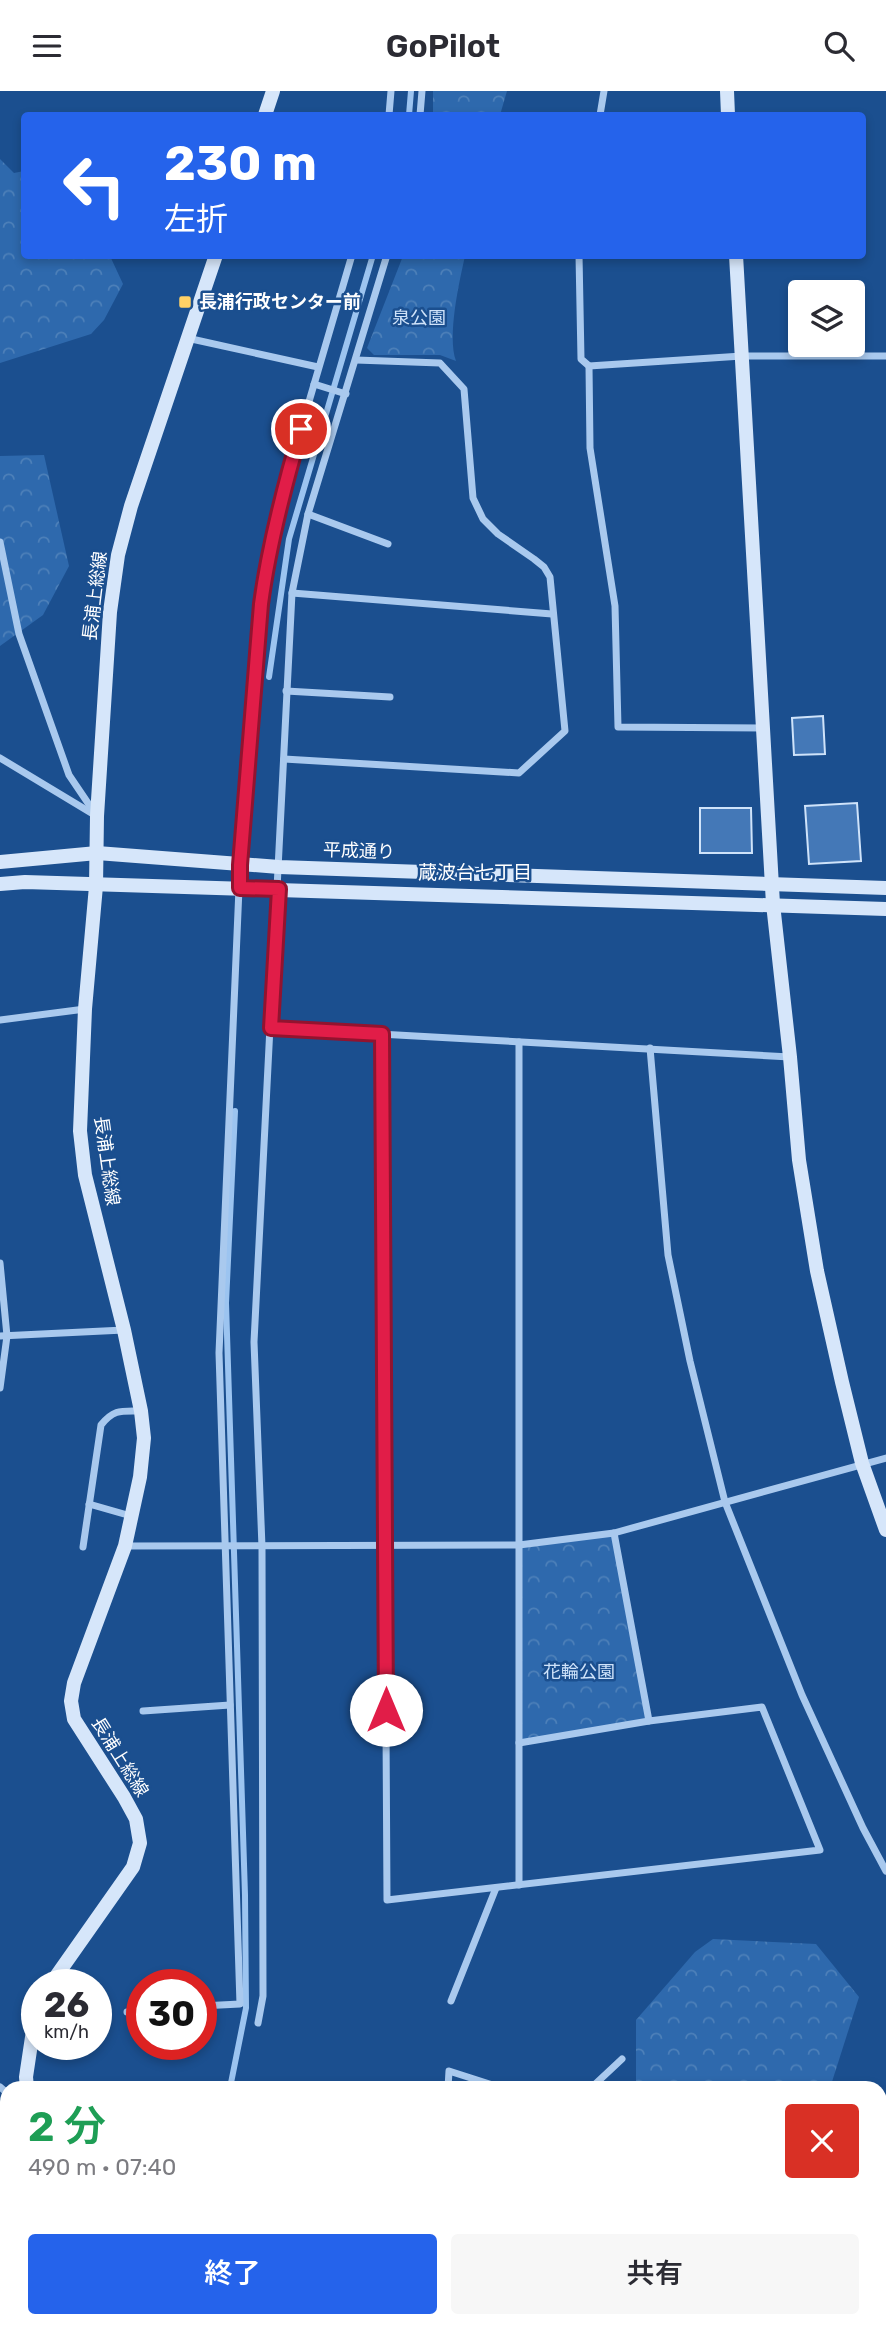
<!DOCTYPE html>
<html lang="ja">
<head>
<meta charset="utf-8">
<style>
	:root { --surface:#fff; --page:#f7f7f7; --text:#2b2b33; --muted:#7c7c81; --accent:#2563eb }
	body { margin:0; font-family:Rubik,"Noto Sans JP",sans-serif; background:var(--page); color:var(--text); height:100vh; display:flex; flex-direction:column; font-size:26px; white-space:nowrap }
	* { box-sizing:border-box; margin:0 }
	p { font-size:23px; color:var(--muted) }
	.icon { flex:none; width:38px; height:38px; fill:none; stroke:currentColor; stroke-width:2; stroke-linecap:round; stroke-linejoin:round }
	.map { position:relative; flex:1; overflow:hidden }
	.side { position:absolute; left:0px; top:1990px; width:887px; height:247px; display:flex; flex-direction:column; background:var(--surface); border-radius:21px 21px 0 0; box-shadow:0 4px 10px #0003 }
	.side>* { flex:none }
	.guide { position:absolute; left:21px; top:21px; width:845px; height:147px; border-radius:7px; box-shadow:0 4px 10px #0003; background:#2563eb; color:#fff; overflow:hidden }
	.tools { position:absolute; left:788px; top:189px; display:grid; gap:14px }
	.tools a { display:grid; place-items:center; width:77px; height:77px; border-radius:7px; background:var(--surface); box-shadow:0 4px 10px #0003; font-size:35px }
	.speed { position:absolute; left:21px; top:1878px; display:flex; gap:14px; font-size:35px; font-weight:700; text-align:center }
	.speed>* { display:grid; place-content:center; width:91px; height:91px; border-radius:50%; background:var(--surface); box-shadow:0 4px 10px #0003; line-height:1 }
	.speed small { font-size:18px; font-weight:400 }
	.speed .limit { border:10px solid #d22; background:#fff; color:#111 }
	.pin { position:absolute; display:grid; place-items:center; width:60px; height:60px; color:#fff; margin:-30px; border:4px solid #fff; border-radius:50%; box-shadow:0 2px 7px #0007 }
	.me { position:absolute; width:77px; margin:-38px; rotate:0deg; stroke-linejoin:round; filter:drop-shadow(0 0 5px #0008) }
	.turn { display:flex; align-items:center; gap:24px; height:147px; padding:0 28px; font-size:32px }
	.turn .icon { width:91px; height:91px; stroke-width:2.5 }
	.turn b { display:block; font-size:49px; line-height:60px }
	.round { display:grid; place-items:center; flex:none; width:74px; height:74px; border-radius:7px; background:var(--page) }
	.headline { display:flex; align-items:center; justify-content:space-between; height:119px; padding:0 28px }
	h1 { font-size:42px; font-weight:600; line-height:52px; color:#1e9e55 }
	.button { display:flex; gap:14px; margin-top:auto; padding:14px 28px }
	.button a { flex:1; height:80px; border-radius:7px; background:var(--accent); color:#fff; font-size:28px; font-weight:600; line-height:80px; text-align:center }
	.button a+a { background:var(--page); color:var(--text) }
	header { display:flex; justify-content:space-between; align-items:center; height:91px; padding:0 28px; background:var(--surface); font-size:32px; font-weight:600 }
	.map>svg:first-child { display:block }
</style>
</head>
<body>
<header><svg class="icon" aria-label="menu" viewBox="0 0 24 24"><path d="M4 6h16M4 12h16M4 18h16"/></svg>GoPilot<svg class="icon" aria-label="search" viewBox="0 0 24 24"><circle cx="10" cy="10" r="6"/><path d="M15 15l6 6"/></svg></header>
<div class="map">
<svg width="886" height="2235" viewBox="0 0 886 2235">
	<defs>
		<pattern id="forest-crowns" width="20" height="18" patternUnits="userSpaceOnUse" patternTransform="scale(1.75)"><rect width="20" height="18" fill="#2e69ad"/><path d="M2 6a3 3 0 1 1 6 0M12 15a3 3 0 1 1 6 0" fill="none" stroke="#4d80b9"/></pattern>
	</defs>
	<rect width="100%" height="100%" fill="#1b4f8f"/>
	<!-- forest -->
	<g fill="url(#forest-crowns)">
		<polygon points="433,0 507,0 500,24 433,24"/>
		<polygon points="0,68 14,82 24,80 24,164 110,165 123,193 104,229 91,243 0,272"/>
		<path d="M403 165H465C459 192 447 245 456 270L440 264H374L367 257Z"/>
		<polygon points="44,364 69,475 43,524 0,555 0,365"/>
		<polygon points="614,1442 649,1630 519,1652 519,1454"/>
		<polygon points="713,1848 816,1853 859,1906 830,1997 636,1997 636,1929 695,1861"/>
		<polygon points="467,2230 523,2230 524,2235 468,2235"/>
	</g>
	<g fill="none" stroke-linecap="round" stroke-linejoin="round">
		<!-- stream -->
		<g stroke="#9cc4f0" stroke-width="6">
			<polyline points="409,24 411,0"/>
			<polyline points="269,586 289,448 373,164"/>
			<polyline points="230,1997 246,1917 245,1804 226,1212 235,1020"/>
			<polyline points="188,2235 188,2230"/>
		</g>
	</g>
	<!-- building -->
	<g fill="#4478b7" stroke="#cfe3fa" stroke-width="2">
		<polygon points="823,625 825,663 794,664 792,627"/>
		<polygon points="857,712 861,770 809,773 805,715"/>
		<polygon points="700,717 751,717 752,762 700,762"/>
	</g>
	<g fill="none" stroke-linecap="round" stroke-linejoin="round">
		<!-- street -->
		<g stroke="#a9c9ee" stroke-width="7">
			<polyline points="389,24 391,0"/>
			<polyline points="420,24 422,0"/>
			<polyline points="600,24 604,0"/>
			<polyline points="579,164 581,268 589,275 590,357 615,515 618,636 763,637"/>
			<polyline points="187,247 318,276"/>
			<polyline points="589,275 742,265 886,265"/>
			<polyline points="314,293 346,303"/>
			<polyline points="308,423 388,453"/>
			<polyline points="0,451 19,543 69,684 94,721"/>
			<polyline points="292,502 552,523"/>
			<polyline points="286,600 390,606"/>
			<polyline points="0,667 93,723"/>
			<polyline points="284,668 519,682 565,640 550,486 544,476 534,468 498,443 483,428 473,407 464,298 440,272 356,269"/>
			<polyline points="0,929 85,918"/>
			<polyline points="271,937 790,966"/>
			<polyline points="382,943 387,1809 820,1759 762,1616 649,1630 519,1652"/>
			<polyline points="519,951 519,1794"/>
			<polyline points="650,957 668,1164 690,1270 725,1411 802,1604 863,1737 886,1780"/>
			<polyline points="0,1172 7,1245 0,1297"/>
			<polyline points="0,1245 124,1239"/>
			<polyline points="89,1413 131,1425"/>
			<polyline points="614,1442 649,1630"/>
			<polyline points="125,1455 519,1454 614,1442 886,1367"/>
			<path d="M83 1456 101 1334C114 1318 121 1320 141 1320"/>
			<polyline points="143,1620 230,1614"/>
			<polyline points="451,1910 496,1797"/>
			<polyline points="201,1915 240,1913 219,1262 240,774 258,535 267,470 281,406 352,164"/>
			<polyline points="127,1921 142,1920"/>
			<polyline points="258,1932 263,1905 262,1456 254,1251 292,502 308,423 387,164"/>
			<polyline points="0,1996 7,2002"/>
			<polyline points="448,1997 449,1980 502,1997"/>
			<polyline points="591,1997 622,1968"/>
			<polyline points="880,2056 886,2050"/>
			<polyline points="306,2230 306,2235"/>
			<polyline points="600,2235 603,2230"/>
			<polyline points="740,2235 743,2230"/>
			<polyline points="796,2235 797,2230"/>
		</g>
		<!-- secondary -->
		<g stroke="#d6e6fa" stroke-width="14">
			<polyline points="727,0 728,24"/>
			<polyline points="265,24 273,0"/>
			<polyline points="736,164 773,813 790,966 799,1069 817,1180 842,1291 862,1372 886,1439"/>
			<polyline points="0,771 97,762 279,776 886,797"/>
			<polyline points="0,793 25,791 886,818"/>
			<polyline points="50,1894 133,1776 140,1752 136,1728 124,1706 74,1628 71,1610 74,1592 125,1455 140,1386 144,1347 141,1320 124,1239 85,1084 80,1040 85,918 96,795 97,725 110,521 118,464 131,415 216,164"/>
			<polyline points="27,1997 26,1986 37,1913"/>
			<polyline points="50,2235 51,2230"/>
		</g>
	</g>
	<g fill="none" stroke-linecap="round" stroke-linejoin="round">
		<defs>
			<path id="route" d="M301 338C284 396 269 453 261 513L240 774V797L279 798 271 937 382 943 386 1619"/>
		</defs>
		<!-- route casing -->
		<use href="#route" stroke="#92132f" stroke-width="18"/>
		<!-- route -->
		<use href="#route" stroke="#e11d48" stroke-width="12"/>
	</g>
	<!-- markers -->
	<rect fill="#ffd166" stroke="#1b4f8f" stroke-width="2.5" x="178" y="204" width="14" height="14" rx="3.5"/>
	<g text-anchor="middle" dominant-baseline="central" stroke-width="5" stroke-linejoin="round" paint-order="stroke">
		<!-- poi labels -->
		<g font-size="18" font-weight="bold" fill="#fff" stroke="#1b4f8f" text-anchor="start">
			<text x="199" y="211">長浦行政センター前</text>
		</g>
		<!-- park labels -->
		<g font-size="18" fill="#cfe3fa" stroke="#1b4f8f">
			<text x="419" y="227">泉公園</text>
			<text x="579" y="1581">花輪公園</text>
		</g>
		<!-- street labels -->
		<g font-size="18" fill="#fff" stroke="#1b4f8f">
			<text transform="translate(95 505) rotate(-83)">長浦上総線</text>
			<text transform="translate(359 760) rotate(2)">平成通り</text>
			<text transform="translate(107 1070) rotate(82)">長浦上総線</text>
			<text transform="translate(120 1666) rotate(58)">長浦上総線</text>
		</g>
		<!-- neighbourhood labels -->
		<g font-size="19" fill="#fff" stroke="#1b4f8f">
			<text x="475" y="781">蔵波台七丁目</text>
		</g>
	</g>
</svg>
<div class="tools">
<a><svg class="icon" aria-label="layers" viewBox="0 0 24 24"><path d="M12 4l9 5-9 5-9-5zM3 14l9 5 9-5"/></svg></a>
</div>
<div class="speed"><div>26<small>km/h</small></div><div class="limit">30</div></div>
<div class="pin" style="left:301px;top:338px;background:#d93025"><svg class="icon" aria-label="arrive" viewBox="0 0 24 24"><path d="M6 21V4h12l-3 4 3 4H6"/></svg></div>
<svg class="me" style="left:386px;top:1619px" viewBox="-20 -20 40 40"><circle r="19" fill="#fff"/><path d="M0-13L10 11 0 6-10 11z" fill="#e11d48"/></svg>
<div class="guide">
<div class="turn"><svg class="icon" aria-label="left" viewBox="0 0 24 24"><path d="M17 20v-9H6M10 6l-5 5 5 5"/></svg><div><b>230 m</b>左折</div></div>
</div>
<section class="side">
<div class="headline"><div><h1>2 分</h1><p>490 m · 07:40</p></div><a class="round" style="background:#d93025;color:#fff"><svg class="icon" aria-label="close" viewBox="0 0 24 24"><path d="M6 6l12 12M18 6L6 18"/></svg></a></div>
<div class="button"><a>終了</a><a>共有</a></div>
</section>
</div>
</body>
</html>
